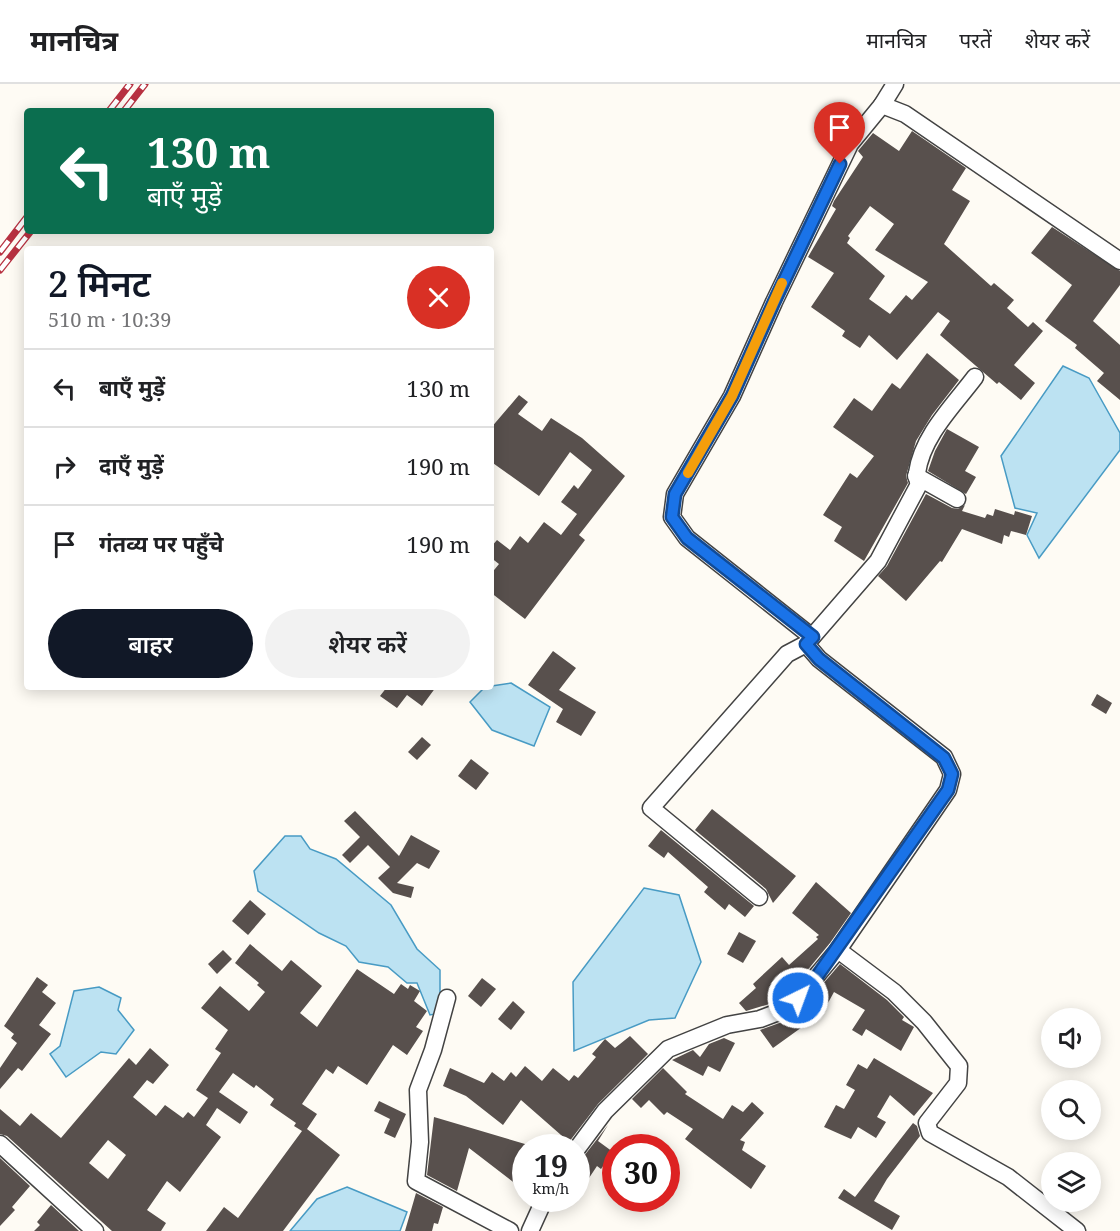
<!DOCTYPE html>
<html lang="hi">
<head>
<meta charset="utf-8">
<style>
	:root { --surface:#fff; --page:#f2f2f2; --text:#202124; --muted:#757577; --line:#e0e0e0; --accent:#111827 }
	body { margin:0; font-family:"Noto Serif","Noto Sans Devanagari",serif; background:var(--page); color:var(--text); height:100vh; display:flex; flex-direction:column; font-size:22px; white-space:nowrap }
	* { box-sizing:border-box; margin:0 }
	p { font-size:20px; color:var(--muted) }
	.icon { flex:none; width:33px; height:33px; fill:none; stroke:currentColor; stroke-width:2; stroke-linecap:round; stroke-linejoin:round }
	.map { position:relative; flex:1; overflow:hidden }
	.drawer { position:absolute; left:24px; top:162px; width:470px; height:444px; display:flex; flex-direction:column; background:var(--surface); border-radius:6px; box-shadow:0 3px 15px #0003 }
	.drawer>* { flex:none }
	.top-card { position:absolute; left:24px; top:24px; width:470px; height:126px; border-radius:6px; box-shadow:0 3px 15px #0003; background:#0b6e4f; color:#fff; overflow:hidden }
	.controls { position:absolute; left:1041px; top:924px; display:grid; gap:12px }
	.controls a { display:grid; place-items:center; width:60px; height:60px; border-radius:50%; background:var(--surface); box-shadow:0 3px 15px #0003; font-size:30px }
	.speed { position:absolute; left:512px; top:1050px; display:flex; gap:12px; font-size:30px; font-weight:700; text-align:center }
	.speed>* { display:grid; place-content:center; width:78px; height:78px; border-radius:50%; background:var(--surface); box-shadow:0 3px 15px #0003; line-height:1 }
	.speed small { font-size:15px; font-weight:400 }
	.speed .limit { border:9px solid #d22; background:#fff; color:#111 }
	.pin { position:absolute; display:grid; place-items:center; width:51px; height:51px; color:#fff; margin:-62px -26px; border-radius:50% 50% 50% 0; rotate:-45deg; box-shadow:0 0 6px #0007 }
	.pin .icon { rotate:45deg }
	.me { position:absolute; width:66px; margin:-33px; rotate:42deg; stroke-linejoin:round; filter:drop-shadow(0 0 4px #0008) }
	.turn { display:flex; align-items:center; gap:21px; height:126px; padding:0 24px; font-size:27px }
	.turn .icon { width:78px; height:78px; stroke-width:2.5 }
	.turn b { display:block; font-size:42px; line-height:51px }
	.round { display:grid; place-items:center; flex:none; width:63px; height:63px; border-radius:32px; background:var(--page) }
	.summary { display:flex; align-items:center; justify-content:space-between; height:102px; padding:0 24px }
	h1 { font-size:36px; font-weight:600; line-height:45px; color:var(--accent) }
	.primary-button { display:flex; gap:12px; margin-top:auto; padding:12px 24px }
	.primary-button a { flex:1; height:69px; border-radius:36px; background:var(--accent); color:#fff; font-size:24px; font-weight:600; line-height:69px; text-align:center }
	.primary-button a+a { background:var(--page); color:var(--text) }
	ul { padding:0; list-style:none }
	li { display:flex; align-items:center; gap:18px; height:78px; padding:0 24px; border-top:2px solid var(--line) }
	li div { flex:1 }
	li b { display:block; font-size:22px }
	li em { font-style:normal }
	header { display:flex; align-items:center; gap:36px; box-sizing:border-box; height:84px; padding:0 30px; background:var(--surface); border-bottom:2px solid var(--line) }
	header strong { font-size:28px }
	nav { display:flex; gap:33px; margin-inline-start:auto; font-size:21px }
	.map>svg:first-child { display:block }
</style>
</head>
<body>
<header>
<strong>मानचित्र</strong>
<nav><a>मानचित्र</a><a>परतें</a><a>शेयर करें</a></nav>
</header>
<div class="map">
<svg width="1120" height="1147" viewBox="0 0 1120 1147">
	<rect width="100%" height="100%" fill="#fefbf4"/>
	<!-- water -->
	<g fill="#bce2f2" stroke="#489bc4" stroke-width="1.5">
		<polygon points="1063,282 1089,294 1120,349 1120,366 1039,474 1027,451 1037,429 1015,424 1001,372"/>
		<polygon points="511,599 550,623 534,662 492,646 470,618 485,603"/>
		<polygon points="285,752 301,752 310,765 336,775 391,821 417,865 440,886 440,929 430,931 417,899 407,899 388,883 359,878 346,862 319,849 258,807 254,787"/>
		<polygon points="644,804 679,811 701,878 675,934 649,936 574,967 573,898"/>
		<polygon points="99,903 121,914 118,926 134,946 116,970 101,968 66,993 50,970 60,962 74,907"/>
		<polygon points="347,1103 407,1128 400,1147 290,1147 317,1115"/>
	</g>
	<!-- building -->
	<g fill="#58504d" fill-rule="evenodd">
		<path d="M912 47 966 84 952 106 970 117 944 160 991 202 994 199 1014 216 1007 224 1028 243 1033 238 1043 247 1014 281 1035 299 1021 316 999 298 997 300 940 251 950 237 938 228 897 276 869 251 860 264 842 252 845 247 811 223 834 189 808 173 836 125 832 122 834 117 863 73 858 67 873 49 899 67ZM870 122 894 140 875 166 928 198 912 216 906 211 890 230 869 215 885 192 847 159 850 154 848 152Z"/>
		<polygon points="1052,143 1120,187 1120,201 1093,237 1120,261 1120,316 1097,297 1104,289 1075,264 1077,261 1045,237 1072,201 1031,169"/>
		<polygon points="927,269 959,296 932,331 916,357 906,392 908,399 864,477 834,457 842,443 823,431 850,389 857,394 874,372 833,343 854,314 872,327 892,299 900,305"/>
		<polygon points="519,311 528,318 518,330 542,347 551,334 582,354 625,392 579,451 585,456 525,535 490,508 490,491 499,480 490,473 490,464 497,456 510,466 520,452 528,459 544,438 561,451 577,430 561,418 574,401 578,405 592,386 570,368 539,412 490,377 490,345"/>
		<polygon points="947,345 979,363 965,387 976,393 966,410 928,387 935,367"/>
		<polygon points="926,410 952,424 958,425 965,421 962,427 985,434 987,430 993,432 995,425 1014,431 1015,427 1032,432 1026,451 1011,447 1009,453 1004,451 1002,460 962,445 942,478 940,477 906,517 878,492 887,482"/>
		<polygon points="553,567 576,584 559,606 596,628 581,652 556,638 563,625 528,601"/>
		<polygon points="387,603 436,603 422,622 407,611 397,624 380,612"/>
		<polygon points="1097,610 1112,619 1106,630 1091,621"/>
		<polygon points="422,653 431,661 417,676 408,668"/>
		<polygon points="471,675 489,689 476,706 458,692"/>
		<polygon points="712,725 796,792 773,819 766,805 695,746"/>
		<polygon points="355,727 399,772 411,751 440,767 429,785 417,779 397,799 414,803 411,814 393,809 378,794 390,783 368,761 350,779 342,771 360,753 344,737"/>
		<polygon points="661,746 754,822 745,833 729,820 725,826 704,808 708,803 668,768 664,774 648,762"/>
		<polygon points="816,798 851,829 830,859 791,906 776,918 746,927 739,919 756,904 753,900 782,873 789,881 818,855 816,853 819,851 792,829"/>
		<polygon points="250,816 266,830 248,851 232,837"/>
		<polygon points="739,848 756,857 743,879 727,870"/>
		<path d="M250 860 282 887 291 876 322 902 300 929 317 943 357 885 394 910 401 900 408 905 410 901 420 907 414 917 427 927 416 943 423 947 407 971 393 961 367 1001 338 982 333 990 326 985 302 1020 317 1030 307 1045 340 1071 283 1147H206L224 1123 238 1134 302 1047 294 1042 296 1039 270 1021 274 1015 256 1001 254 1004 233 989 219 1008 248 1028 240 1040 217 1024 206 1041 221 1053 180 1108 167 1097 147 1126 166 1139 161 1147H112L7 1052 0 1050V1025L20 1042 31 1029 61 1054 129 974 136 981 150 964 169 981 153 1000 147 996 133 1013 156 1032 165 1021 183 1034 188 1028 194 1033 208 1014 196 1006 221 969 215 965 228 946 201 924 220 902 249 927 265 908 257 901 259 899 235 879ZM108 1056 126 1071 108 1095 89 1079Z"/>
		<polygon points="223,866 232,875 217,890 208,880"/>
		<polygon points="840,880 887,916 904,933 902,936 914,943 901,967 866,945 862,952 852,946 865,926 834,908 823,928 773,964 760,946 785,937 804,922"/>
		<polygon points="37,893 48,901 42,908 56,919 39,941 51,950 22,987 18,984 0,1005 0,984 17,959 11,954 14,950 4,942"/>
		<polygon points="482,894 496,905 481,923 468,912"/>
		<polygon points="513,917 525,928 511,946 498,935"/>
		<polygon points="630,952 648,970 598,1020 569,1058 521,1016 503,1041 466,1012 443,1002 450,984 484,999 492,988 504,997 511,988 516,993 525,982 542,997 553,984 569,997 574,991 578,994 596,973 592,970 605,955 615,964"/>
		<polygon points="724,954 735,959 720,988 708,982 703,992 672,976 693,966 700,973 709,960"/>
		<polygon points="874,974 933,1009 914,1032 890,1011 877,1033 886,1038 876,1054 858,1043 851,1055 824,1043 836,1021 844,1025 855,1006 846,1001 858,980 867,985"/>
		<polygon points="663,984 687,1008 685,1010 723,1035 732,1021 743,1028 752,1018 764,1029 740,1056 745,1058 742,1066 766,1082 751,1105 685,1055 693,1045 667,1028 664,1031 649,1016 641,1024 632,1015"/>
		<polygon points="379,1017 406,1030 395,1054 384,1049 390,1035 374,1027"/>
		<polygon points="434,1033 525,1060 525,1107 469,1064 457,1107 427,1091"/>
		<polygon points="913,1039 917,1042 920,1052 887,1095 874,1117 900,1132 892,1146 838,1114 844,1105 855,1113"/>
		<polygon points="608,1041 598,1057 613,1068 601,1085 597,1082 587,1097 576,1090 576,1076 584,1072"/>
		<polygon points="0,1074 30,1102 12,1123 15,1126 0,1142"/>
		<polygon points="416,1109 443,1123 438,1140 434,1139 432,1147 405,1147"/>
		<polygon points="51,1121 79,1147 34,1147 40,1141 37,1138"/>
	</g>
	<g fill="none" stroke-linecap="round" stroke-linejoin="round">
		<defs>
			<g id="minor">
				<polyline points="882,21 895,0"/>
				<polyline points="916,392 957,415"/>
				<polyline points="812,553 687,454 672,433 675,410 732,312 774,218 850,60 882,21 905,30 1120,177"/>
				<polyline points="759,813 651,724 787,570 806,560"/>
				<polyline points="838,866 894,908 924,938 959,982 958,999 927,1039 930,1049 1008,1093 1077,1147"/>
				<polyline points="447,914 433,966 418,1006 420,1058 416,1097 510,1147"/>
				<polyline points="0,1060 95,1147"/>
				<path d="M576 1066 605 1027 668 965 727 941 760 935 781 927 798 914 838 866 948 706 952 690 944 673 819 575 806 560 878 477 918 402C919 397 916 394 917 389 922 352 954 321 975 293"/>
				<polyline points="530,1147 545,1114"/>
			</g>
		</defs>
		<!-- minor casing -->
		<use href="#minor" stroke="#434343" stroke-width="19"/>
		<!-- minor -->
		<use href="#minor" stroke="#fff" stroke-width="16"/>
		<defs>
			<g id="rail">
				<polyline points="109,27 130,0"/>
				<polyline points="124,27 145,0"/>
				<polyline points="0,168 27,133"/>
				<polyline points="0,186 31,147"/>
			</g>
		</defs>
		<!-- rail casing -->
		<use href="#rail" stroke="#b73141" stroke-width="7"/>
		<!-- rail -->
		<use href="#rail" stroke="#fff" stroke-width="4.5" stroke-dasharray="14" stroke-linecap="butt"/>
	</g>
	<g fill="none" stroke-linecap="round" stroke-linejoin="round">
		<defs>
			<polyline id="route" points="798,914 813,898 948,706 952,690 944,674 819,575 806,560 813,553 687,454 672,433 675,410 732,312 774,218 840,80"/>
		</defs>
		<!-- route casing -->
		<use href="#route" stroke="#114b97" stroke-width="15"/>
		<!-- route -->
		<use href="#route" stroke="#1a73e8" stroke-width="10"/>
		<!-- slow -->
		<polyline stroke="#f59e0b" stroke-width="10" points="688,389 732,312 782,199"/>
	</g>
</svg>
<div class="controls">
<a><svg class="icon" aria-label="sound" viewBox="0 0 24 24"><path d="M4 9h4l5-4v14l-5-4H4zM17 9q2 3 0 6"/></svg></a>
<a><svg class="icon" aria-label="search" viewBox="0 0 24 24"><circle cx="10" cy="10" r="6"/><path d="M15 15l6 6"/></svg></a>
<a><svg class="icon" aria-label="layers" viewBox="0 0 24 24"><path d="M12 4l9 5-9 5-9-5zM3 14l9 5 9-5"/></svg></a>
</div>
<div class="speed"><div>19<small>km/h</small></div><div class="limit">30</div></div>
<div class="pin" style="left:840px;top:80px;background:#d93025"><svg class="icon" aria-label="arrive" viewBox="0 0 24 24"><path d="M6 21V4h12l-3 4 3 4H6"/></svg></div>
<svg class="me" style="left:798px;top:914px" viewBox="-20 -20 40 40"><circle r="17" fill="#1a73e8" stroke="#fff" stroke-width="3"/><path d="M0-11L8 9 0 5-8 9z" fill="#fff"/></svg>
<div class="top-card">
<div class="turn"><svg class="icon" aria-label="left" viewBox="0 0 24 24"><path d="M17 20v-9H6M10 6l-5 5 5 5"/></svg><div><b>130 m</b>बाएँ मुड़ें</div></div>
</div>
<section class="drawer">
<div class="summary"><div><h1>2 मिनट</h1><p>510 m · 10:39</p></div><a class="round" style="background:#d93025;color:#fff"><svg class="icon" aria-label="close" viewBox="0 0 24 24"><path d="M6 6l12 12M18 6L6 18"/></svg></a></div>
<ul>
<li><svg class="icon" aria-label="left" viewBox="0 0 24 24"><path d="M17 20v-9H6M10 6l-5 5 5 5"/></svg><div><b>बाएँ मुड़ें</b></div><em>130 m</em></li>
<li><svg class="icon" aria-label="right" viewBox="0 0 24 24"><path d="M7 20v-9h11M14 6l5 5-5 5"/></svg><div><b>दाएँ मुड़ें</b></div><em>190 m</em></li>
<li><svg class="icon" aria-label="arrive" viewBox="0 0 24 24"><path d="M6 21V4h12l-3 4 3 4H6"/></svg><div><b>गंतव्य पर पहुँचे</b></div><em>190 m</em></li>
</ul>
<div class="primary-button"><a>बाहर</a><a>शेयर करें</a></div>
</section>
</div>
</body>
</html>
